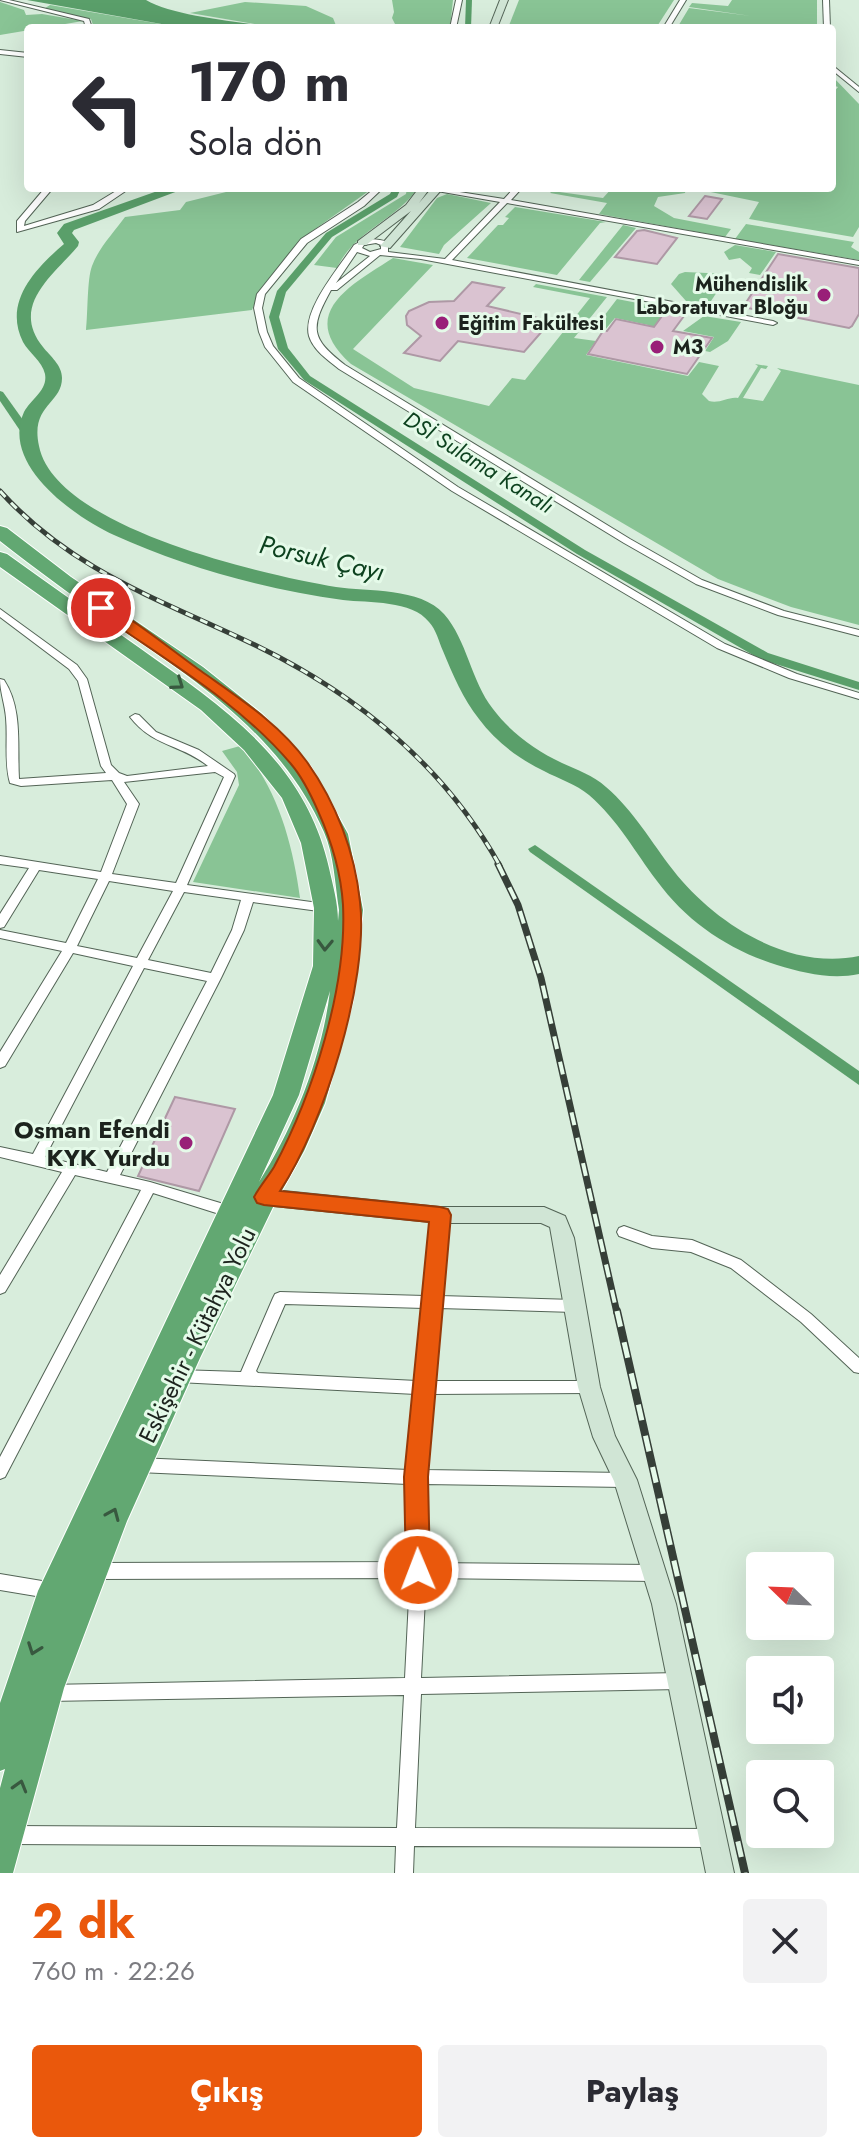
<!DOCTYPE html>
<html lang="tr">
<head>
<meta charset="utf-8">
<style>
	:root { --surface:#fff; --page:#f2f2f3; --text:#2b2b33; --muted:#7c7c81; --accent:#ea580c }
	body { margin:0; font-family:Jost,sans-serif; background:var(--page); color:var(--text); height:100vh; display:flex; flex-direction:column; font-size:30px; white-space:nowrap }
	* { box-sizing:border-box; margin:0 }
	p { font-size:26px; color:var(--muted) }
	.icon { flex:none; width:44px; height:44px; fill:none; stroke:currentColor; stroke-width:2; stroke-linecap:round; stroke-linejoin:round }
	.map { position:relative; height:1873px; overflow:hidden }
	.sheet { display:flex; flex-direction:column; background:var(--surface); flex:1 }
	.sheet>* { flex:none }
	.hud { position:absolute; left:24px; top:24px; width:812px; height:168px; border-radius:8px; box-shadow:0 8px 32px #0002; background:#fff; color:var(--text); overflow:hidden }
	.needle { width:52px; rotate:293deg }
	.fabs { position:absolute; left:746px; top:1552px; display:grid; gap:16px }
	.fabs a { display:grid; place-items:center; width:88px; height:88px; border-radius:8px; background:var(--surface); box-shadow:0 8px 32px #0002; font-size:40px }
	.pin { position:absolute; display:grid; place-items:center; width:68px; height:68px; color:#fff; margin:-34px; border:4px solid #fff; border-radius:50%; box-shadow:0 2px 8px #0007 }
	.me { position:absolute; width:88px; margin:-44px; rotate:359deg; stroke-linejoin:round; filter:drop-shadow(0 0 6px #0008) }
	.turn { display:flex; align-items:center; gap:28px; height:168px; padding:0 32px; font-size:36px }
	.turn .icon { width:104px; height:104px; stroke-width:2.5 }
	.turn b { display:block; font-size:56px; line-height:68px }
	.round { display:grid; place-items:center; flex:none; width:84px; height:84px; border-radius:8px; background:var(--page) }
	.overview { display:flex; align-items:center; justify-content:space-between; height:136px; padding:0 32px }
	h1 { font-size:48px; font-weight:700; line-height:60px; color:var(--accent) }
	.button { display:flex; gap:16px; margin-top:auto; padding:16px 32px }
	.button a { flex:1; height:92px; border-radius:8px; background:var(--accent); color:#fff; font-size:32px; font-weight:700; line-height:92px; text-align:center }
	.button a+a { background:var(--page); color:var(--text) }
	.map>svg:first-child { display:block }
</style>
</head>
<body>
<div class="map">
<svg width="859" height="1873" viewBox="0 0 859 1873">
	<rect width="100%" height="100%" fill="#d8eddc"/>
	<!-- green -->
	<g fill="#89c495">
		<polygon points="392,0 453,0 450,28 397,28 392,18 394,12"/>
		<polygon points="519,0 674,0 656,28 508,28"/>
		<polygon points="732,0 817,0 817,28 677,28 689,8 751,16 689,7 692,3 728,6"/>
		<polygon points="0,2 24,10 26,15 42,14 83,21 0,35"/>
		<polygon points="245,2 306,6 333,18 337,28 278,28 190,13"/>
		<polygon points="50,5 184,28 94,28 91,19 42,10"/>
		<polygon points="832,76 859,104 859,227 853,237 749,219 759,202 696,189 832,188 832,107 835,103 832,102 832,94 838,87 832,85"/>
		<path d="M242 188H373L301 239 261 288 252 310 86 330C88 313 87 279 92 266 98 249 114 232 125 217L180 210 186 202Z"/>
		<path d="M407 188H418C395 221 354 231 337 268L314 265 336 237 406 194Z"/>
		<polygon points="612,188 686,188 685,193 658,197 654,206 674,218 731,229 725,237 599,214 607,203 550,193 552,191 603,198"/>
		<polygon points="447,194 491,203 444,245 439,254 400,247 437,198"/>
		<polygon points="515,207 606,222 600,223 557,275 467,258 498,225 503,225 509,218 505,217"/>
		<polygon points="746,224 854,242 851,247 859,252 859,260 735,239"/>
		<polygon points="623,225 636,228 590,282 579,280"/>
		<polygon points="735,245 776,252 760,275 749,273 752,268 740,258 729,260 724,252"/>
		<path d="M393 258 433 265 353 349 414 388 489 406 512 378 525 380 590 298 533 287 536 284 607 297 574 338 596 341 586 355 688 376 699 362 719 366 702 394 709 401C720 404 729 396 738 398L758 366 755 364 768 366 766 369 761 368 743 398 763 401 781 371 777 368 859 385V625L791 607 718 579 351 364C295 314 351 285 393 258Z"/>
		<polygon points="685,272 729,274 709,304 686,301 671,284 679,274"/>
		<polygon points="617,299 669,309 647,338 640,337 648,325 615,318 604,331 594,329"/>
		<polygon points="704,316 741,322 728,341 710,352 705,351 714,337 683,331"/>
		<path d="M240 746C277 785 293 845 300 898L193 882 239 785 237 772 222 751Z"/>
	</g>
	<!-- water -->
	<path fill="#5a9f6a" d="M27 0H146C174 17 244 22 278 28H184Z"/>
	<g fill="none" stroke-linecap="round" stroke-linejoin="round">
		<!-- canal -->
		<g fill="#5a9f6a" fill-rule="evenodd">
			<polygon points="466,0 472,0 471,28 465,28"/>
			<polygon points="393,188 401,188 397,197 332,237 286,292 279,317 288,348 310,376 585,550 768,653 859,682 859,690 760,659 577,554 304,380 278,349 269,317 277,291 326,233 390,194"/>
			<polygon points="0,391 3,392 33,434 33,438 25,438 0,401"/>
			<polygon points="535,845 859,1071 859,1085 530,852 528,849"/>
		</g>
		<!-- river -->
		<path fill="#5a9f6a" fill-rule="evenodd" d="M166 188H186L74 230 72 233 79 242 78 246C55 274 9 305 43 347 50 356 62 365 62 378 62 404 30 405 39 446 55 528 265 575 336 587 368 592 420 587 444 614 467 640 471 681 493 709 511 733 535 750 562 763 577 770 593 775 606 787 634 811 651 842 673 870 714 923 789 971 859 956V974C831 980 804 973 777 965 729 950 687 922 657 881 635 852 618 820 589 795 576 784 559 779 544 771 519 759 496 742 479 719 463 699 453 675 443 651 439 642 436 629 429 622 412 600 369 603 343 600 267 590 184 567 114 535 75 517 0 465 24 412 31 399 48 390 45 374 42 361 29 353 23 342 3 302 35 269 64 244L57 233 64 224Z"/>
	</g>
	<!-- building -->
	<g fill="#dac3d1" stroke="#ae98a5" stroke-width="2">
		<polygon points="705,196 722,199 707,219 689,216"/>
		<polygon points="644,230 677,238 657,264 615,257 637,231"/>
		<polygon points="778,254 859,268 859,314 852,326 849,328 743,307"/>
		<polygon points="472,282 504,288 487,306 551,321 524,352 458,341 440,361 404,353 421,336 407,325 406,316 409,311 429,302 454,301"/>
		<polygon points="665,312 684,316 673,331 712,338 687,374 588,354 603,331 607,331 616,319 654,327"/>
		<polygon points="175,1097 235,1109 199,1191 138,1176"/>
	</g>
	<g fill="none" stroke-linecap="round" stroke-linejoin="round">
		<defs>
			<g id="street">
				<polygon points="0,0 9,0 89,19 92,28 86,28 84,21"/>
				<polygon points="456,0 462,0 456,28 450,28"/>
				<polygon points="680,0 686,0 669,28 663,28"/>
				<polygon points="823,0 829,0 830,28 824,28"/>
				<polygon points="0,50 28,53 28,57 0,54"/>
				<polygon points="832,65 859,87 859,92 832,70"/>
				<polygon points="45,188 53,188 25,221 24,226 93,205 121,188 130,188 99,209 17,232 17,221"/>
				<polygon points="375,188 383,188 364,206 307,243 265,294 262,308 267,332 273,346 299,378 458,487 725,644 797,674 859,693 859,699 789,678 717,648 452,491 293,382 265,347 259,332 254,308 257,294 301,239 358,202"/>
				<path d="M434 188 504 199 514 188H522L511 200 859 261V265L507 203 452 260 773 321 777 323 773 325 421 259 380 255 337 290H331C310 328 310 338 345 365L630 539 702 580 784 611 859 630V636L778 615 696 584 624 543 339 369C328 360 313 350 309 336 302 310 340 266 354 245 365 238 375 238 388 242V252L445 259 500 202 437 191ZM376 243 381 245V249L370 252 362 248 364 245ZM357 252 370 256 336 283Z"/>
				<path d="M0 609 77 665 87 679 111 765 119 773 127 776 208 766C181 744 153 747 130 717L135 714 139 715 156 732 199 750 234 774 235 776 187 885 326 904 332 908 326 912 253 902 244 930 221 978 120 1175 150 1182 237 1208 239 1212 237 1216 232 1218 153 1193 5 1477 0 1479V1457L141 1190 75 1175 5 1292 0 1294V1275L62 1172 0 1157V1147L33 1154 133 966 73 953 5 1066 0 1068V1052L62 951 0 938V930L66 943 98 879 39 870 4 927 0 928V914L29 868 0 864V856L101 872 127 804 112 780 21 786 10 783C4 763 8 739 6 718 5 704 0 692 0 679L4 680C23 709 17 746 19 779L106 773 101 766 78 681 69 669 0 617ZM215 772 224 777 176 883 112 874 139 804 124 782ZM109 881 173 891 137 958 77 946ZM184 892 241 900 232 930 211 973 148 960ZM144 968 207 981 107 1172 45 1157Z"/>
				<path d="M440 1209 445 1211 447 1215 440 1296 574 1300 579 1302 581 1306 579 1310 574 1312 439 1308 432 1381H589L594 1382 596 1387 594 1392 589 1393 431 1394 424 1470 625 1473 631 1475 633 1480 631 1485 625 1487 424 1484 426 1563 654 1565 660 1568 662 1573 660 1578 654 1581 426 1578 421 1678 680 1673 686 1675 688 1681 686 1687 680 1689 421 1694 415 1828 713 1829 719 1832 722 1838 719 1844 713 1847 414 1846 413 1873H395L396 1846 9 1844 3 1841 0 1835 3 1829 9 1826 397 1828 404 1695 47 1701 41 1699 39 1693 41 1687 47 1685 405 1678 410 1578 94 1579 88 1576 86 1571 88 1566 94 1563 410 1562 408 1484 138 1472 133 1470 130 1465 133 1460 138 1458 409 1470 416 1394 178 1382 173 1381 171 1376 173 1371 178 1370 241 1372 273 1298 275 1294 280 1292 425 1296 433 1215 435 1211ZM285 1304 424 1308 417 1381 258 1373 256 1371Z"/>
				<polygon points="624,1226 652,1236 692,1240 741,1260 811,1314 859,1358 859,1373 854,1372 801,1322 731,1268 691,1252 652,1248 619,1236 617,1232 619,1228"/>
				<polygon points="0,1574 54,1583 60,1586 62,1591 60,1596 54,1599 0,1590"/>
			</g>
			<g id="secondary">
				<polygon points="500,0 508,0 497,28 489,28"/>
				<polygon points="419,188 430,188 419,203 432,188 443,188 390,248 380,246 411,211 366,245 358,245 358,241 406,205"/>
				<polygon points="264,1189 440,1207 544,1207 565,1216 574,1238 600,1387 615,1436 637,1480 676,1604 734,1873 706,1873 652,1604 614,1481 593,1437 578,1387 550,1227 541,1223 440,1223 264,1205 257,1203 254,1197 257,1191"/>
			</g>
			<path id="highway" d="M0 526 7 528 71 577 203 667 262 714 311 767 348 834 363 910 353 1001 325 1103 304 1151 275 1203 200 1358 127 1521 64 1688 13 1873H0V1788L5 1769 0 1771V1703L38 1591 273 1095 313 966 314 908 301 843 282 798 244 750 201 710 0 567V552L7 554C51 586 96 617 141 649 224 708 305 761 329 868 333 886 338 903 338 921L339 910C335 885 334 854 324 832 282 735 193 678 109 621 71 595 36 569 0 541ZM330 991C322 1057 294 1127 259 1182L299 1095Z"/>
		</defs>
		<!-- street casing -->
		<use href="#street" stroke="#536456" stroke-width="2"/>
		<!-- secondary casing -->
		<use href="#secondary" stroke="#536456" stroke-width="2"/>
		<!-- highway casing -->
		<use href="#highway" stroke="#fff" stroke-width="2"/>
		<!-- street -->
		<use href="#street" fill="#fff" fill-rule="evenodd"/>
		<!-- secondary -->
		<use href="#secondary" fill="#d0e5d5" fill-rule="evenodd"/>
		<!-- highway -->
		<use href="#highway" fill="#62a872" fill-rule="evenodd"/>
		<defs>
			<path id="rail-far2" d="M0 491C73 572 162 600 257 646 358 695 445 767 500 866"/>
			<polyline id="rail-far1" points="498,864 518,905 541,978 617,1313"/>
			<polyline id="rail" points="617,1311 745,1873"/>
		</defs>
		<!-- rail-far2 casing -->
		<use href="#rail-far2" stroke="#363f38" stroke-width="5"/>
		<!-- rail-far1 casing -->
		<use href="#rail-far1" stroke="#363f38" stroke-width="7"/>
		<!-- rail casing -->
		<use href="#rail" stroke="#363f38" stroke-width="8"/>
		<!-- rail-far2 -->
		<use href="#rail-far2" stroke="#e5fae9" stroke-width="3" stroke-dasharray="8" stroke-linecap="butt"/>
		<!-- rail-far1 -->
		<use href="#rail-far1" stroke="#e5fae9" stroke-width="4" stroke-dasharray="13" stroke-linecap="butt"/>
		<!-- rail -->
		<use href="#rail" stroke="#e5fae9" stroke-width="5" stroke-dasharray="16" stroke-linecap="butt"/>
	</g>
	<!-- one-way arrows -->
	<defs><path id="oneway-chevron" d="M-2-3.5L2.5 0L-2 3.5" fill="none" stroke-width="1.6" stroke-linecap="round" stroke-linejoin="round" transform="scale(2)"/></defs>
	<g stroke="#38583f">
		<use href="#oneway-chevron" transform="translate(178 684) rotate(35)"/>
		<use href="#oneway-chevron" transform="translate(325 945) rotate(92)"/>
		<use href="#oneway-chevron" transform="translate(113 1514) rotate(-67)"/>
		<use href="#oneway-chevron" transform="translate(34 1649) rotate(110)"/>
		<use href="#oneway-chevron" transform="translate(20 1786) rotate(-74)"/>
	</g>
	<!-- route -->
	<path fill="#ea580c" stroke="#983908" stroke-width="2" d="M101 603C123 610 179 656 201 671 239 698 280 724 307 762 336 803 355 852 360 902 369 982 324 1124 280 1191L440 1207 448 1209 451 1215 428 1477 430 1570 426 1578 418 1581 409 1578 406 1570 404 1477 429 1222 264 1205 257 1203 254 1197C260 1186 268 1177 274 1167 313 1094 347 988 343 905 341 873 331 840 318 811 311 795 303 778 291 764 238 701 162 658 96 611L94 608Z"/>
	<!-- markers -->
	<g fill="#991f78" stroke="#e5fae9" stroke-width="3">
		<circle cx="824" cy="295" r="8"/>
		<circle cx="442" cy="323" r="8"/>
		<circle cx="657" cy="347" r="8"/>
		<circle cx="186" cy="1143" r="8"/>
	</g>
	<g text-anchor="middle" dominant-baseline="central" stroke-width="6" stroke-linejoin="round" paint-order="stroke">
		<!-- far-poi labels -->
		<g font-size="20" font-weight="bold" fill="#1c231d" stroke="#e5fae9" text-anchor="start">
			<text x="808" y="284" text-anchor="end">Mühendislik<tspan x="808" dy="23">Laboratuvar Bloğu</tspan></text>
			<text x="458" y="323">Eğitim Fakültesi</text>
			<text x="673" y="347">M3</text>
		</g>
		<!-- far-water labels -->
		<g font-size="22" font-style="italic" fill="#0d421f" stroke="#e5fae9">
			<text transform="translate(479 462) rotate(32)">DSİ Sulama Kanalı</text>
		</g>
		<!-- poi labels -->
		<g font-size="24" font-weight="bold" fill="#1c231d" stroke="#e5fae9" text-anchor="end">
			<text x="170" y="1129">Osman Efendi<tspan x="170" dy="28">KYK Yurdu</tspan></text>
		</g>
		<!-- street labels -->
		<g font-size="24" fill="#1c231d" stroke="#e5fae9">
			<text transform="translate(197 1335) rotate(-64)">Eskişehir - Kütahya Yolu</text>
		</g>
		<!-- water labels -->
		<g font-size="26" font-style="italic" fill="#0d421f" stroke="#e5fae9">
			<text transform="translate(322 558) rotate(13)">Porsuk Çayı</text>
		</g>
	</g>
</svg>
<div class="fabs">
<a><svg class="needle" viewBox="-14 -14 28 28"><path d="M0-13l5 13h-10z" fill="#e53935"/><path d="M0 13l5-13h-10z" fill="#7c7c81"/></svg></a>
<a><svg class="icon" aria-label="sound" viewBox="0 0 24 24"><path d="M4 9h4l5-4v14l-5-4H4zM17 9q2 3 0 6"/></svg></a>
<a><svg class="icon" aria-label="search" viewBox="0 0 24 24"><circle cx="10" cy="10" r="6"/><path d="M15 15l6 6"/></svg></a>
</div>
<div class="pin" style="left:101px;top:608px;background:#d93025"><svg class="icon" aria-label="arrive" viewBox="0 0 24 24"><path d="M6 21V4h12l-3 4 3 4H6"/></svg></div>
<svg class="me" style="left:418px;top:1570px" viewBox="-20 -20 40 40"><circle r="17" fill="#ea580c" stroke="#fff" stroke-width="3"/><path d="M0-11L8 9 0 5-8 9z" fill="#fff"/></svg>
<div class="hud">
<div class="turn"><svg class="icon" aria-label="left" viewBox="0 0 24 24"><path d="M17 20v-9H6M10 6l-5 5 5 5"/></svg><div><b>170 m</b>Sola dön</div></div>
</div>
</div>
<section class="sheet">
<div class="overview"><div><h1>2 dk</h1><p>760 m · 22:26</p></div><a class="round"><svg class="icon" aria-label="close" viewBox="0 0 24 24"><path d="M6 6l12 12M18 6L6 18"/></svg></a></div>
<div class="button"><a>Çıkış</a><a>Paylaş</a></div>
</section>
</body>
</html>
